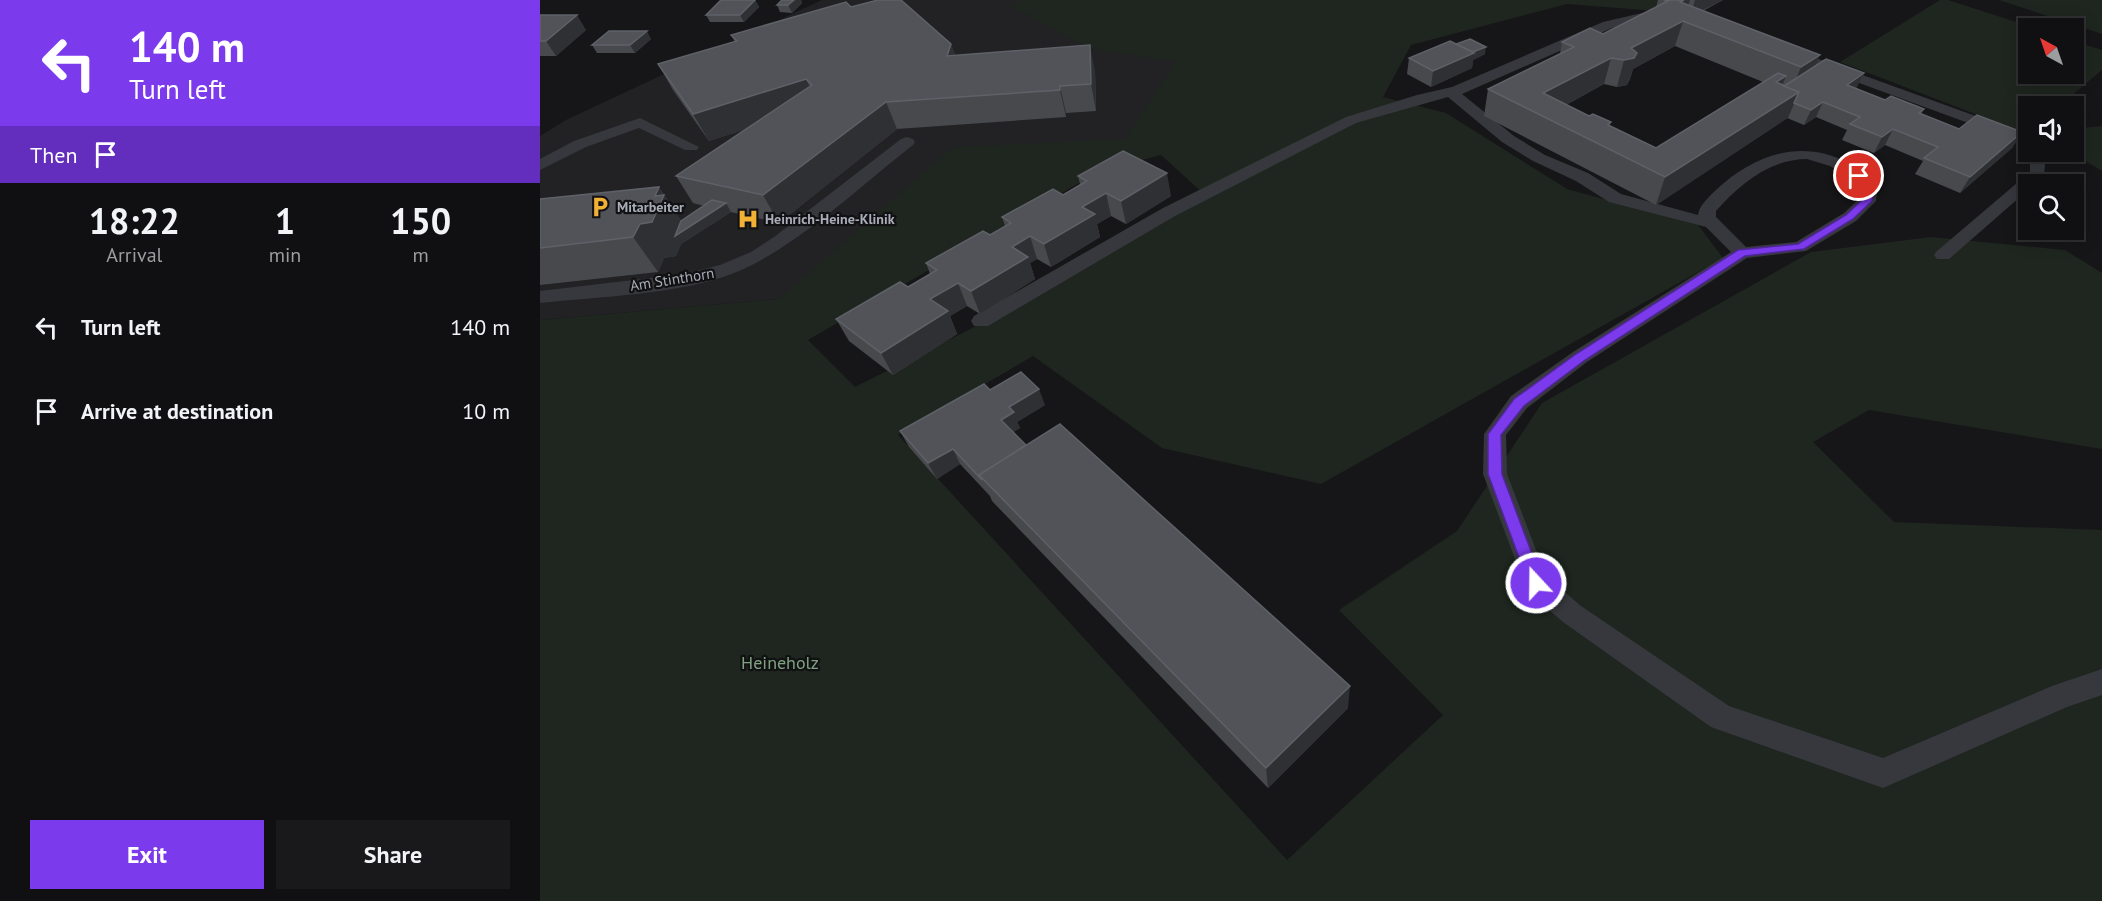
<!DOCTYPE html>
<html lang="en">
<head>
<meta charset="utf-8">
<style>
	:root { --surface:#101012; --page:#19191b; --text:#f1f3f6; --muted:#9c9d9f; --line:#303032; --accent:#7c3aed }
	body { margin:0; font-family:"PT Sans",sans-serif; background:var(--page); color:var(--text); height:100vh; display:flex; flex-direction:column; font-size:22px; white-space:nowrap }
	* { box-sizing:border-box; margin:0 }
	p { font-size:20px; color:var(--muted) }
	.icon { flex:none; width:33px; height:33px; fill:none; stroke:currentColor; stroke-width:2; stroke-linecap:round; stroke-linejoin:round }
	.map { position:relative; flex:1; overflow:hidden }
	.panel { display:flex; flex-direction:column; background:var(--surface); width:540px }
	.panel>* { flex:none }
	.hud { background:#7c3aed; color:#fff; overflow:hidden }
	.needle { width:39px; rotate:320deg }
	.buttons { position:absolute; left:1478px; top:18px; display:grid; gap:12px }
	.buttons a { display:grid; place-items:center; width:66px; height:66px; border-radius:0px; background:var(--surface); box-shadow:0 3px 15px #0003,0 0 0 2px var(--line); font-size:30px }
	.pin { position:absolute; display:grid; place-items:center; width:51px; height:51px; color:#fff; margin:-26px; border:3px solid #fff; border-radius:50%; box-shadow:0 2px 6px #0007 }
	.me { position:absolute; width:66px; margin:-33px; rotate:339deg; stroke-linejoin:round; filter:drop-shadow(0 0 4px #0008) }
	.turn { display:flex; align-items:center; gap:21px; height:126px; padding:0 30px; font-size:27px }
	.turn .icon { width:78px; height:78px; stroke-width:2.5 }
	.turn b { display:block; font-size:42px; line-height:51px }
	.then { display:flex; align-items:center; height:57px; padding:0 30px; background:#0003; gap:12px; font-size:22px }
	.eta { display:flex; justify-content:space-evenly; align-items:center; height:102px; text-align:center }
	.eta b { font-size:36px; font-weight:700; line-height:42px }
	.button { display:flex; gap:12px; margin-top:auto; padding:12px 30px }
	.button a { flex:1; height:69px; border-radius:0px; background:var(--accent); color:#fff; font-size:24px; font-weight:700; line-height:69px; text-align:center }
	.button a+a { background:var(--page); color:var(--text) }
	ul { padding:0; list-style:none }
	li { display:flex; align-items:center; gap:18px; height:84px; padding:0 30px }
	li div { flex:1 }
	li b { display:block; font-size:22px }
	li em { font-style:normal }
	main { display:flex; flex:1; min-height:0 }
	.map>svg:first-child { display:block }
</style>
</head>
<body>
<main>
<section class="panel">
<div class="hud">
<div class="turn"><svg class="icon" aria-label="left" viewBox="0 0 24 24"><path d="M17 20v-9H6M10 6l-5 5 5 5"/></svg><div><b>140 m</b>Turn left</div></div>
<div class="then">Then<svg class="icon" aria-label="arrive" viewBox="0 0 24 24"><path d="M6 21V4h12l-3 4 3 4H6"/></svg></div>
</div>
<div class="eta">
<div><b>18:22</b><p>Arrival</p></div>
<div><b>1</b><p>min</p></div>
<div><b>150</b><p>m</p></div>
</div>
<ul>
<li><svg class="icon" aria-label="left" viewBox="0 0 24 24"><path d="M17 20v-9H6M10 6l-5 5 5 5"/></svg><div><b>Turn left</b></div><em>140 m</em></li>
<li><svg class="icon" aria-label="arrive" viewBox="0 0 24 24"><path d="M6 21V4h12l-3 4 3 4H6"/></svg><div><b>Arrive at destination</b></div><em>10 m</em></li>
</ul>
<div class="button"><a>Exit</a><a>Share</a></div>
</section>
<div class="map">
<svg width="1562" height="901" viewBox="0 0 1562 901">
	<rect width="100%" height="100%" fill="#161618"/>
	<!-- built -->
	<polygon fill="#222225" points="282,0 718,0 594,140 239,299 0,320 0,136 26,120"/>
	<!-- green -->
	<g fill="#1e261f" fill-rule="evenodd">
		<path d="M481 0H1158L1116 11 1027 4 871 45 843 97 906 113 1027 189 1158 225 1183 258 781 484 622 448 493 356 358 435 747 860 903 715 799 610 917 531 1002 403 1271 252 1391 237 1525 250 1562 273V449L1329 410 1273 442 1354 522 1562 530V901H0V320L239 299 413 147 585 139 636 62 547 48 470 5ZM621 155 665 195 496 296 315 387 268 340 560 171Z"/>
		<polygon points="1400,0 1408,0 1495,28 1488,28 1488,74 1533,74 1533,41 1562,50 1562,70 1519,106 1488,106 1487,134 1300,62"/>
		<polygon points="1459,0 1562,0 1562,34"/>
		<polygon points="1562,126 1562,171 1531,152 1533,129"/>
	</g>
	<g fill="none" stroke-linecap="round" stroke-linejoin="round">
		<!-- service -->
		<g fill="#37383d" fill-rule="evenodd">
			<path d="M1119 9 1124 10V16L1072 28 922 94 974 136 1005 155 1048 173 1081 194 1158 215C1159 205 1170 196 1177 189 1214 155 1261 138 1308 163 1319 168 1331 175 1338 184L1336 201 1316 221 1266 251 1207 258 1047 362 987 408 966 435 967 474 1006 576 1041 606 1189 706 1343 758 1512 686 1562 669V695L1527 707 1343 788 1171 727 1023 622 987 591 943 474 944 434 971 396 1033 352 1191 252 1166 227 1069 202 1036 181 993 161 962 142 908 97 816 123 635 216 448 326H434L431 321 434 316 623 208 806 117 877 95 912 87 1063 22ZM1267 159 1290 166 1321 185 1319 199 1304 213 1256 242 1206 247 1176 217V211C1199 185 1230 159 1267 159Z"/>
			<polygon points="1248,48 1488,135 1488,145 1243,55 1241,52"/>
			<polygon points="100,118 159,147 157,150 145,150 99,128 46,147 0,170 0,159 34,141"/>
			<path d="M367 137 373 139 375 142 373 145C320 186 255 249 194 273 143 294 56 297 0 303V291L144 274 180 265 211 252 234 237 361 139Z"/>
			<polygon points="1490,152 1506,152 1504,176 1495,184 1488,184 1488,190 1409,259 1397,259 1394,255 1397,251 1490,172"/>
		</g>
	</g>
	<!-- wall -->
	<g fill="#47494d" fill-rule="evenodd">
		<polygon points="181,0 215,0 219,7 204,22 170,22 166,15"/>
		<polygon points="242,0 261,0 262,3 252,13 240,12 237,5"/>
		<path d="M1118 0H1183L1163 11 1275 66 1324 73 1316 88 1345 100 1384 109 1381 114 1419 129 1482 132 1472 148 1420 193 1375 174 1383 161 1345 145 1334 153 1302 140 1307 130 1276 117 1264 125 1247 118 1116 205 944 116 948 89 1020 54 1022 42 1063 34 1116 7ZM1135 46 1223 82 1116 148 1026 105 1064 84 1077 87 1087 85 1090 79 1093 69Z"/>
		<polygon points="311,7 411,44 415,55 555,71 556,111 526,113 526,117 357,129 239,223 191,212 141,244 136,256 124,258 118,272 0,285 0,199 119,187 141,221 164,206 153,203 136,176 206,129 169,141 133,90 118,64 195,42 191,35"/>
		<polygon points="0,15 46,30 16,56 0,56"/>
		<polygon points="111,39 95,53 57,53 52,45"/>
		<polygon points="916,44 945,54 933,60 932,68 891,87 867,74 869,58"/>
		<polygon points="538,176 631,196 586,224 571,216 557,224 560,237 511,267 497,259 490,263 495,279 440,314 427,306 410,316 417,334 353,375 309,341 296,319 368,287 390,274 386,263 450,235 465,226 462,217 523,195 540,184"/>
		<polygon points="450,390 505,405 477,422 480,428 473,432 486,445 808,708 728,788 452,501 450,496 420,464 397,479 369,447 360,431"/>
	</g>
	<!-- shaded-wall -->
	<g fill="#2f3033">
		<polygon points="215,0 219,7 204,22 200,15"/>
		<polygon points="254,0 261,0 262,3 252,13 248,5"/>
		<polygon points="1144,0 1150,0 1135,46 1093,69 1090,79 1087,85 1077,87 1084,60 1091,48 1140,2"/>
		<polygon points="1155,0 1183,0 1163,10 1162,16 1148,23"/>
		<polygon points="37,15 46,30 16,56 6,41"/>
		<polygon points="107,31 111,39 95,53 90,45"/>
		<polygon points="411,44 420,69 407,56"/>
		<polygon points="550,45 555,71 556,111 551,84"/>
		<polygon points="946,47 945,54 933,60 932,68 891,87 893,71"/>
		<polygon points="1280,55 1268,81 1250,93 1261,67"/>
		<polygon points="1071,58 1064,84 1004,117 1003,93"/>
		<polygon points="1324,73 1316,89 1307,85"/>
		<polygon points="1246,76 1238,96 1236,82"/>
		<polygon points="266,79 279,106 169,141 153,114"/>
		<polygon points="520,86 526,113 526,117 520,90"/>
		<polygon points="1259,92 1248,118 1116,205 1125,177"/>
		<polygon points="346,102 357,129 239,223 223,195"/>
		<polygon points="1283,102 1276,117 1264,125 1271,110"/>
		<polygon points="1353,129 1345,145 1334,153 1342,137"/>
		<polygon points="1482,132 1472,148 1420,193 1430,177"/>
		<polygon points="627,173 631,196 586,224 581,201"/>
		<polygon points="119,187 146,229 186,203 191,212 141,244 136,256 124,258 118,272 93,237"/>
		<polygon points="566,193 571,216 557,224 560,237 511,267 504,244 542,207"/>
		<polygon points="490,236 497,259 490,263 495,279 440,314 431,291 472,247"/>
		<polygon points="418,283 427,306 410,316 417,334 353,375 341,353 390,299"/>
		<polygon points="499,389 505,405 477,422 480,428 467,436 461,420 469,407"/>
		<polygon points="413,449 420,464 397,479 388,463"/>
		<polygon points="810,686 808,708 728,788 726,768"/>
	</g>
	<!-- building -->
	<g fill="#525359" stroke="#5f6168" stroke-width="1.5">
		<polygon points="181,0 215,0 200,15 166,15"/>
		<polygon points="242,0 254,0 248,5 237,5"/>
		<polygon points="338,0 361,0 411,44 407,56 550,45 551,84 520,86 520,90 346,102 223,195 136,176 272,85 266,79 153,114 118,64 197,41 191,35 306,2 311,7"/>
		<polygon points="1124,0 1144,0 1140,2 1280,55 1261,67 1143,21 1091,48 1097,53 1094,58 1084,60 1071,58 1003,93 1049,116 1053,114 1071,122 1068,125 1116,148 1238,73 1246,76 1236,82 1259,92 1125,177 948,89 1034,47 1022,42 1050,28 1063,34 1128,1"/>
		<polygon points="0,15 37,15 6,41 0,41"/>
		<polygon points="69,31 107,31 90,45 52,45"/>
		<polygon points="930,39 946,47 933,52 916,44"/>
		<polygon points="910,41 934,53 893,71 869,58"/>
		<polygon points="1286,59 1324,73 1307,85 1345,100 1351,96 1384,109 1379,113 1419,129 1437,115 1482,132 1430,177 1384,158 1398,147 1353,129 1342,137 1310,124 1320,117 1283,102 1271,110 1254,103 1259,92 1244,86"/>
		<polygon points="583,151 627,173 581,201 566,193 542,207 555,214 504,244 490,236 472,247 488,257 431,291 418,283 390,299 408,311 341,353 296,319 360,282 368,287 397,270 386,263 443,231 450,235 471,223 462,217 513,189 523,195 547,181 538,176"/>
		<polygon points="119,187 115,196 124,195 112,222 100,224 93,237 0,248 0,199"/>
		<polygon points="172,200 186,203 135,236 141,221"/>
		<polygon points="481,372 499,389 469,407 474,412 461,420 486,445 439,475 442,480 413,449 388,463 360,431 444,384 450,390"/>
		<polygon points="520,424 810,686 726,768 439,475"/>
	</g>
	<!-- route -->
	<polygon fill="#7c3aed" stroke="#51269a" stroke-width="1.5" points="1316,174 1323,174 1335,184 1332,201 1313,219 1264,249 1205,256 1045,360 984,406 961,435 962,474 1003,583 996,589 990,587 948,474 948,434 974,399 1036,354 1198,250 1258,244 1306,215 1322,200 1324,185 1316,178"/>
	<!-- icons -->
	<defs>
		<symbol id="parking-bare" viewBox="-9 -9 18 18"><path d="M-3.5-5.5H1a3.5 3.5 0 0 1 0 7H-1V5.5H-3.5ZM-1-3.4V-.6H.8a1.4 1.4 0 0 0 0-2.8Z" fill="#f2b134" stroke="#111113" stroke-width="2.5" paint-order="stroke"/></symbol>
		<symbol id="hospital-bare" viewBox="-9 -9 18 18"><path d="M-5-5h3v3.5h4V-5h3V5h-3V1.5h-4V5h-3Z" fill="#f2b134" stroke="#111113" stroke-width="2.5" paint-order="stroke"/></symbol>
	</defs>
	<g fill-rule="evenodd">
		<use href="#parking-bare" x="45" y="192" width="30" height="30"/>
		<use href="#hospital-bare" x="193" y="204" width="30" height="30"/>
	</g>
	<g text-anchor="middle" dominant-baseline="central" stroke-width="4.5" stroke-linejoin="round" paint-order="stroke">
		<!-- far-poi labels -->
		<g font-size="14" font-weight="bold" fill="#a8adb8" stroke="#111113" text-anchor="start">
			<text x="77" y="207">Mitarbeiter</text>
			<text x="225" y="219">Heinrich-Heine-Klinik</text>
		</g>
		<!-- street labels -->
		<g font-size="15" fill="#a8adb8" stroke="#111113">
			<text transform="translate(132 279) rotate(-9)">Am Stinthorn</text>
		</g>
		<!-- near-park labels -->
		<g font-size="18" fill="#7fa381" stroke="#111113">
			<text x="240" y="662">Heineholz</text>
		</g>
	</g>
</svg>
<div class="buttons">
<a><svg class="needle" viewBox="-14 -14 28 28"><path d="M0-13l5 13h-10z" fill="#e53935"/><path d="M0 13l5-13h-10z" fill="#9c9d9f"/></svg></a>
<a><svg class="icon" aria-label="sound" viewBox="0 0 24 24"><path d="M4 9h4l5-4v14l-5-4H4zM17 9q2 3 0 6"/></svg></a>
<a><svg class="icon" aria-label="search" viewBox="0 0 24 24"><circle cx="10" cy="10" r="6"/><path d="M15 15l6 6"/></svg></a>
</div>
<div class="pin" style="left:1319px;top:176px;background:#d93025"><svg class="icon" aria-label="arrive" viewBox="0 0 24 24"><path d="M6 21V4h12l-3 4 3 4H6"/></svg></div>
<svg class="me" style="left:996px;top:583px" viewBox="-20 -20 40 40"><circle r="17" fill="#7c3aed" stroke="#fff" stroke-width="3"/><path d="M0-11L8 9 0 5-8 9z" fill="#fff"/></svg>
</div>
</main>
</body>
</html>
